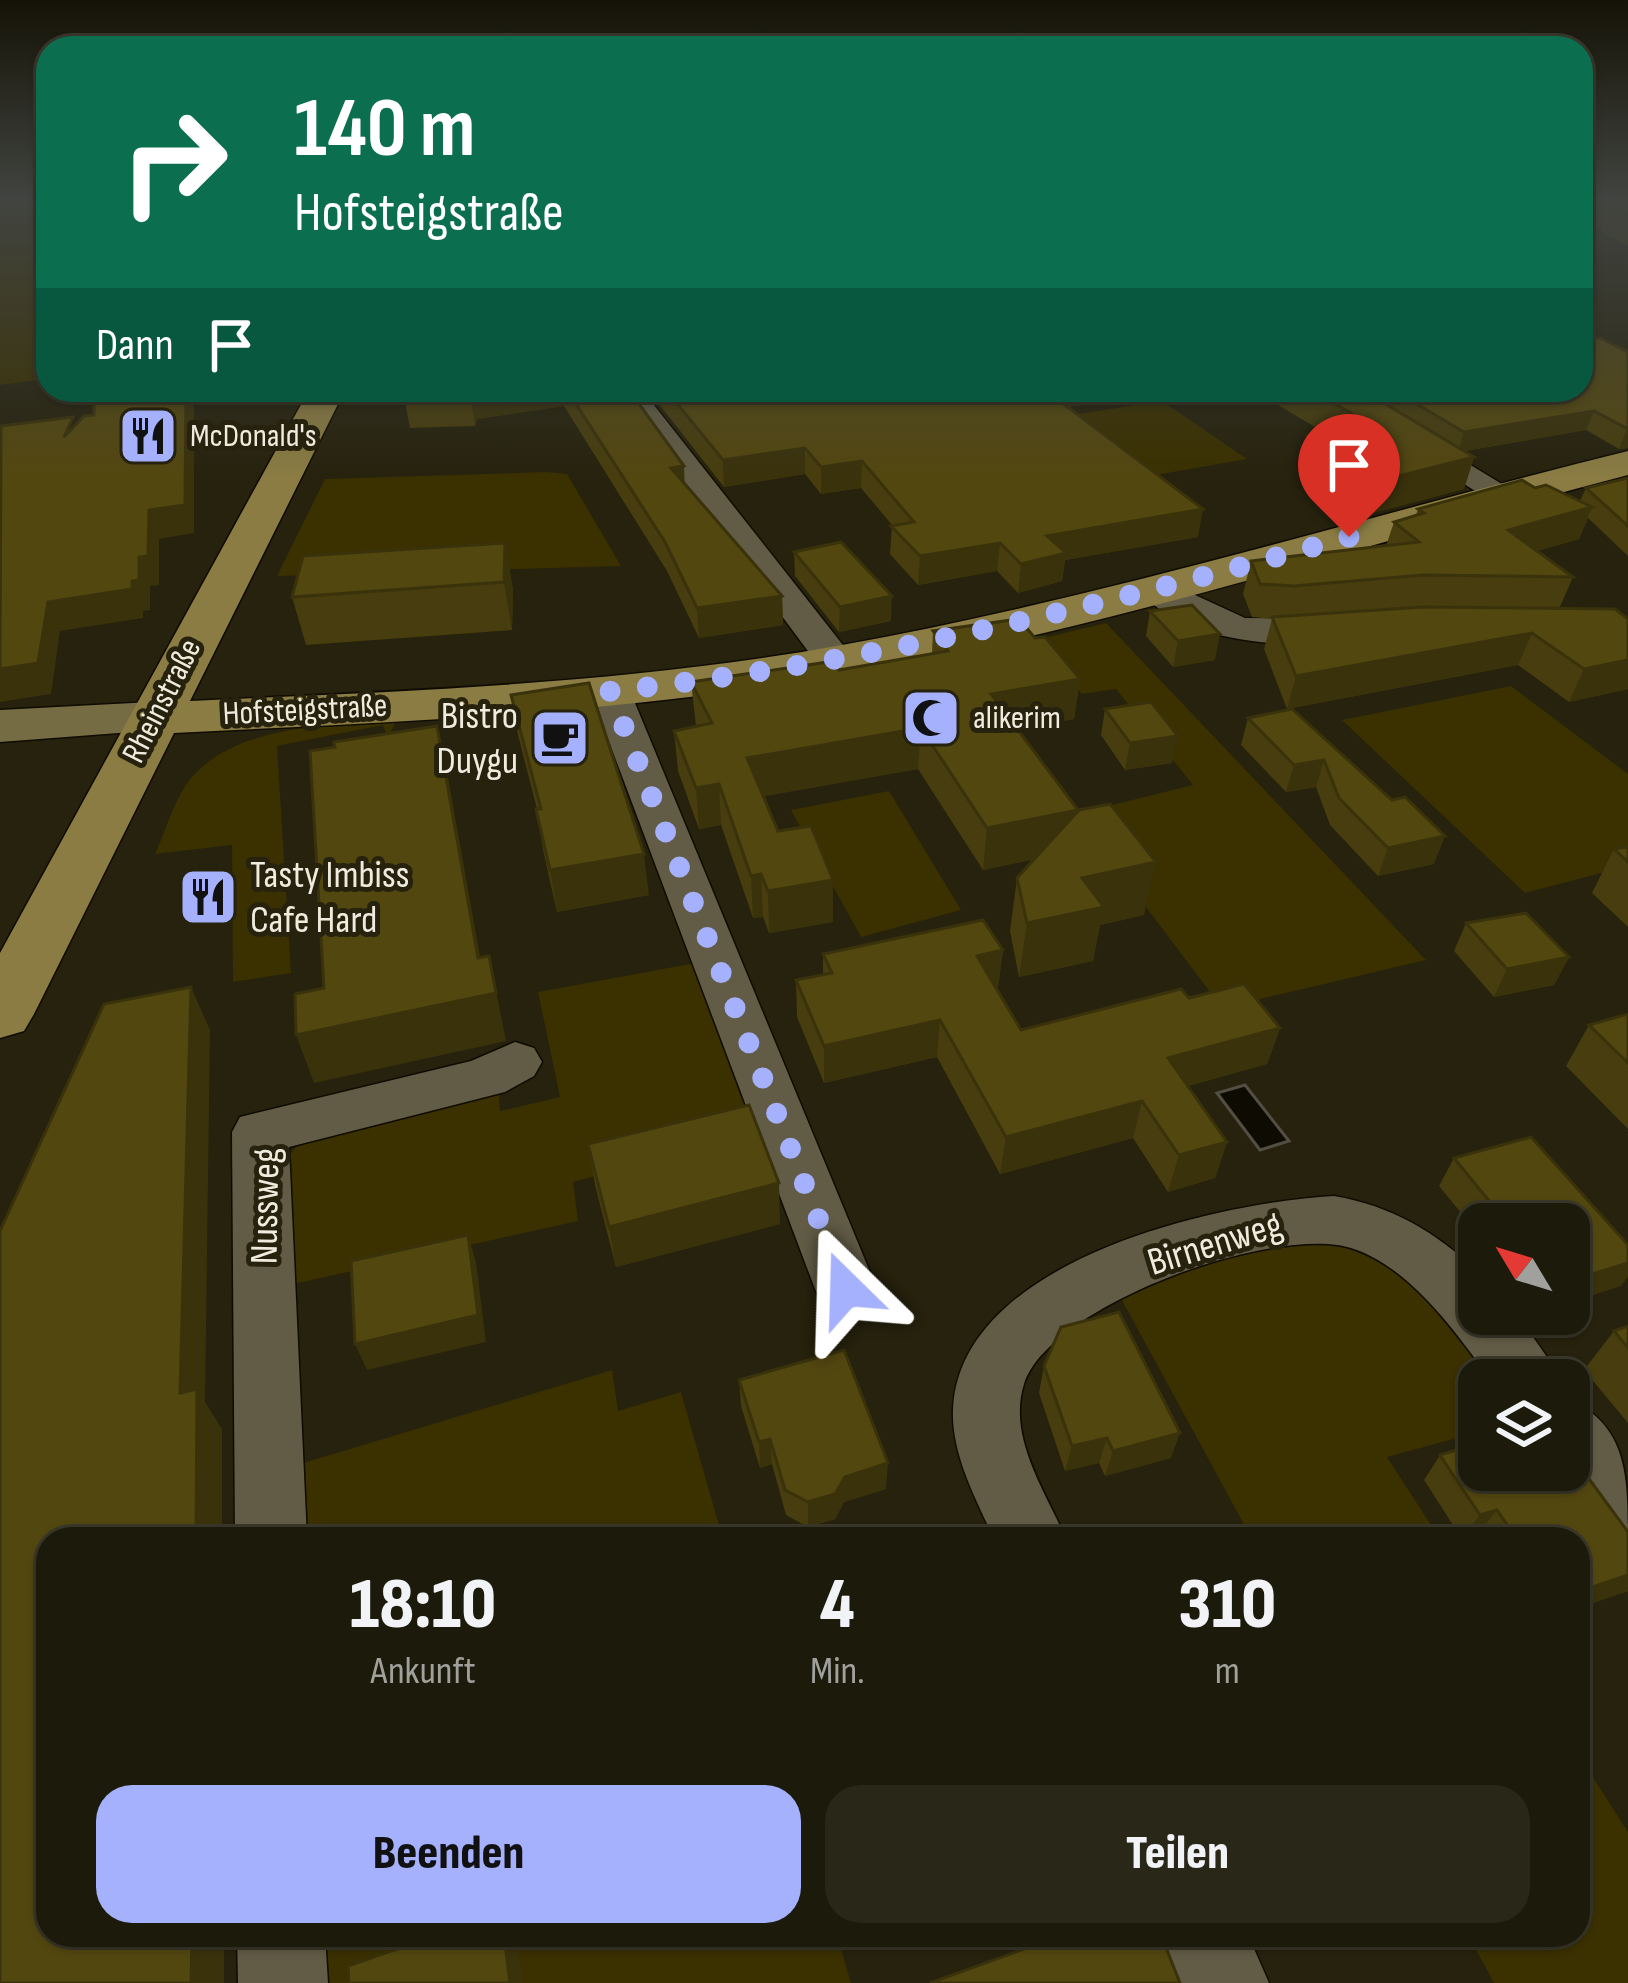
<!DOCTYPE html>
<html lang="de">
<head>
<meta charset="utf-8">
<style>
	:root { --surface:#1c1a0a; --page:#292718; --text:#f1f3f6; --muted:#a0a19c; --line:#3a382b; --accent:#a5b1fc }
	body { margin:0; font-family:"Sofia Sans Condensed",sans-serif; background:var(--page); color:var(--text); height:100vh; display:flex; flex-direction:column; font-size:45px; white-space:nowrap }
	* { box-sizing:border-box; margin:0 }
	p { font-size:39px; color:var(--muted) }
	.icon { flex:none; width:66px; height:66px; fill:none; stroke:currentColor; stroke-width:2; stroke-linecap:round; stroke-linejoin:round }
	.map { position:relative; flex:1; overflow:hidden }
	.panel { position:absolute; left:36px; top:1527px; width:1554px; height:420px; display:flex; flex-direction:column; background:var(--surface); border-radius:36px; box-shadow:0 3px 9px #0004,0 0 0 3px var(--line) }
	.panel>* { flex:none }
	.top-card { position:absolute; left:36px; top:36px; width:1557px; height:366px; border-radius:36px; box-shadow:0 3px 9px #0004,0 0 0 3px var(--line); background:#0b6e4f; color:#fff; overflow:hidden }
	.needle { width:78px; rotate:308deg }
	.fabs { position:absolute; left:1458px; top:1203px; display:grid; gap:24px }
	.fabs a { display:grid; place-items:center; width:132px; height:132px; border-radius:24px; background:var(--surface); box-shadow:0 3px 9px #0004,0 0 0 3px var(--line); font-size:60px }
	.pin { position:absolute; display:grid; place-items:center; width:102px; height:102px; color:#fff; margin:-123px -51px; border-radius:50% 50% 50% 0; rotate:-45deg; box-shadow:0 0 12px #0007 }
	.pin .icon { rotate:45deg }
	.me { position:absolute; width:132px; margin:-66px; rotate:338deg; stroke-linejoin:round; filter:drop-shadow(0 0 9px #0008) }
	.turn { display:flex; align-items:center; gap:42px; height:252px; padding:0 60px; font-size:54px }
	.turn .icon { width:156px; height:156px; stroke-width:2.5 }
	.turn b { display:block; font-size:84px; line-height:102px }
	.then { display:flex; align-items:center; height:114px; padding:0 60px; background:#0003; gap:24px; font-size:45px }
	.eta { display:flex; justify-content:space-evenly; align-items:center; height:204px; text-align:center }
	.eta b { font-size:72px; font-weight:800; line-height:84px }
	.primary-button { display:flex; gap:24px; margin-top:auto; padding:24px 60px }
	.primary-button a { flex:1; height:138px; border-radius:36px; background:var(--accent); color:#111; font-size:48px; font-weight:800; line-height:138px; text-align:center }
	.primary-button a+a { background:var(--page); color:var(--text) }
	.map>svg:first-child { display:block }
</style>
</head>
<body>
<div class="map">
<svg width="1628" height="1983" viewBox="0 0 1628 1983">
	<rect width="100%" height="100%" fill="#26220d"/>
	<!-- green -->
	<g fill="#3a3000">
		<polygon points="0,200 48,200 48,362 43,379 0,385"/>
		<polygon points="1162,401 1247,459 1150,476 1071,415"/>
		<polygon points="546,472 567,474 621,566 277,576 325,479"/>
		<polygon points="1106,623 1426,960 1222,1008 1076,814 1193,785 1116,689 1082,694 1035,640"/>
		<polygon points="1511,686 1628,774 1628,866 1525,893 1342,720"/>
		<path d="M396 720 388 739 383 725 277 746 291 973 233 982 232 845 155 854C166 831 175 796 192 777 239 724 332 725 396 720Z"/>
		<polygon points="889,791 961,910 861,937 791,810"/>
		<polygon points="701,962 764,1132 573,1182 578,1221 280,1287 286,1158 307,1136 498,1084 500,1111 560,1097 538,992"/>
		<polygon points="1318,1232 1383,1250 1512,1380 1479,1380 1479,1432 1387,1457 1440,1539 1252,1539 1118,1293 1242,1246"/>
		<polygon points="612,1370 618,1411 681,1392 723,1539 302,1539 300,1464"/>
		<polygon points="1578,1754 1628,1832 1628,1983 1494,1983 1468,1935 1578,1935"/>
		<polygon points="312,1935 837,1935 851,1983 313,1983"/>
	</g>
	<!-- water -->
	<polygon fill="#0e0b02" stroke="#524e44" stroke-width="3" points="1245,1085 1289,1141 1260,1150 1217,1093"/>
	<g fill="none" stroke-linecap="round" stroke-linejoin="round">
		<defs>
			<g id="street">
				<polygon points="614,390 642,390 850,654 855,662 850,670 822,670"/>
				<polygon points="1313,390 1347,390 1520,495 1515,502 1493,502"/>
				<path d="M1156 577 1245 618 1336 619 1355 630 1349 638C1291 652 1176 642 1138 588Z"/>
				<polygon points="610,679 630,691 877,1289 868,1308 846,1316 824,1308 815,1289 590,691"/>
				<polygon points="515,1042 534,1048 542,1062 534,1076 505,1092 289,1147 307,1539 235,1539 232,1132 240,1117 471,1061"/>
				<path d="M1334 1196C1392 1206 1436 1232 1479 1273V1314H1517L1563 1380H1491C1456 1333 1412 1269 1354 1249 1279 1222 1049 1305 1024 1384 1007 1437 1046 1492 1066 1539H994C976 1499 951 1454 953 1409 960 1260 1216 1203 1334 1196Z"/>
				<path d="M1569 1399C1628 1426 1628 1477 1628 1540L1603 1530 1558 1470H1569Z"/>
				<polygon points="237,1935 325,1935 328,1983 238,1983"/>
				<polygon points="1159,1935 1248,1935 1269,1983 1179,1983"/>
			</g>
			<polygon id="secondary" points="152,702 171,707 178,718 171,729 0,742 0,710"/>
			<path id="primary" d="M309 390H345L190 701C408 691 627 684 842 645 1108 597 1366 516 1628 451V475C1365 544 1104 630 835 676 616 714 395 722 174 733L34 1014 24 1031 0 1038V953Z"/>
		</defs>
		<!-- street casing -->
		<use href="#street" stroke="#100b00" stroke-width="3"/>
		<!-- secondary casing -->
		<use href="#secondary" stroke="#100b00" stroke-width="3"/>
		<!-- primary casing -->
		<use href="#primary" stroke="#100b00" stroke-width="3"/>
		<!-- street -->
		<use href="#street" fill="#625c46" fill-rule="evenodd"/>
		<!-- secondary -->
		<use href="#secondary" fill="#766c44" fill-rule="evenodd"/>
		<!-- primary -->
		<use href="#primary" fill="#8a7c43" fill-rule="evenodd"/>
	</g>
	<!-- wall -->
	<g fill="#473d0e">
		<polygon points="1581,200 1628,200 1628,246 1581,220"/>
		<polygon points="1628,352 1628,448 1619,449 1586,430 1465,451 1474,457 1464,489 1369,514 1300,468 1308,436 1325,433 1261,395 1262,390 1581,390"/>
		<polygon points="410,390 629,390 685,484 782,596 783,625 699,638 667,571 564,406 477,419 475,426 410,428 405,402"/>
		<polygon points="648,390 1198,390 1067,407 1198,537 1065,560 1062,581 1018,593 997,571 918,585 890,554 892,525 861,488 821,494 805,474 724,487"/>
		<polygon points="1628,478 1628,556 1588,518 1579,539 1537,551 1573,577 1559,609 1628,619 1628,689 1569,702 1518,665 1287,709 1264,649 1272,619 1252,617 1243,594 1251,561 1386,546 1394,522 1416,515 1418,509 1535,488 1580,501 1586,488"/>
		<polygon points="505,543 513,590 512,630 306,645 292,597"/>
		<polygon points="794,552 891,621 839,632 795,576"/>
		<polygon points="1150,611 1215,660 1173,667 1146,636"/>
		<polygon points="933,631 1035,638 1080,679 1074,719 1017,729 1144,915 1100,925 1093,961 1019,977 1010,931 1017,878 1034,859 983,870 918,769 763,796 778,831 833,880 833,922 769,933 763,917 753,918 721,825 699,829 678,771 674,731 696,726 691,682 839,670 932,654"/>
		<polygon points="511,695 649,895 557,912 543,850 537,809 518,735"/>
		<polygon points="1105,709 1172,763 1125,770 1101,735"/>
		<polygon points="1292,709 1434,864 1378,876 1330,825 1316,787 1286,792 1241,745 1248,718"/>
		<polygon points="1628,847 1628,927 1592,893 1614,849"/>
		<polygon points="1466,923 1569,957 1554,985 1494,997 1454,951"/>
		<polygon points="1003,950 998,987 996,988 1021,1030 1189,998 1280,1028 1267,1064 1188,1086 1227,1142 1215,1178 1168,1192 1133,1138 1000,1174 937,1057 824,1083 797,1017 796,980 823,974 823,954"/>
		<polygon points="1628,1014 1628,1129 1566,1066 1589,1025"/>
		<polygon points="588,1144 780,1224 616,1267 595,1185"/>
		<polygon points="1454,1158 1628,1245 1628,1276 1621,1286 1569,1224 1479,1224 1479,1235 1439,1186"/>
		<polygon points="1628,1326 1628,1423 1584,1370 1614,1331"/>
		<polygon points="1044,1366 1171,1458 1105,1476 1099,1463 1065,1471 1039,1393"/>
		<polygon points="739,1380 886,1489 844,1502 835,1519 808,1527 786,1515 772,1464 760,1468 741,1406"/>
		<polygon points="1440,1455 1628,1532 1628,1591 1578,1608 1578,1539 1481,1539 1478,1534 1462,1539 1424,1480"/>
		<polygon points="1032,1935 1161,1935 1035,1945"/>
		<polygon points="1287,1935 1335,1935 1293,1949"/>
	</g>
	<!-- shaded-wall -->
	<g fill="#3a320b">
		<polygon points="186,390 190,390 194,408 194,533 159,539 159,585 150,586 150,610 143,611 143,618 60,631 51,694 0,702 0,669 48,602 139,557 149,510"/>
		<polygon points="499,390 562,390 564,406 477,419 475,426 471,400 473,394"/>
		<polygon points="1038,390 1198,390 1036,411"/>
		<polygon points="1594,411 1586,430 1458,452 1464,432"/>
		<polygon points="1628,429 1628,448 1619,449 1627,429"/>
		<polygon points="805,448 805,474 724,487 723,460"/>
		<polygon points="1474,457 1464,489 1369,514 1379,481"/>
		<polygon points="862,461 861,488 821,494 821,467"/>
		<polygon points="684,466 685,494 671,468"/>
		<polygon points="1592,507 1579,539 1496,562 1508,530"/>
		<polygon points="1203,509 1198,537 1065,560 1062,581 1018,593 1021,564 1047,536"/>
		<polygon points="505,543 513,590 512,630 504,582"/>
		<polygon points="1000,543 997,571 918,585 920,556"/>
		<polygon points="782,596 783,625 699,638 697,608"/>
		<polygon points="892,596 891,621 839,632 840,607"/>
		<polygon points="1532,633 1518,665 1287,709 1296,676"/>
		<polygon points="1220,634 1215,660 1173,667 1178,641"/>
		<polygon points="1628,660 1628,689 1569,702 1584,669"/>
		<polygon points="1080,679 1074,719 986,734 991,694"/>
		<polygon points="437,726 447,772 487,995 489,956 506,1041 314,1083 296,1035 478,958"/>
		<polygon points="921,728 918,769 749,799 747,758"/>
		<polygon points="1178,736 1172,763 1125,770 1130,743"/>
		<polygon points="1324,760 1316,787 1286,792 1294,765"/>
		<polygon points="719,784 721,825 699,829 696,788"/>
		<polygon points="1078,810 1071,852 983,870 987,828"/>
		<polygon points="1445,836 1434,864 1378,876 1388,848"/>
		<polygon points="644,854 649,895 557,912 550,870"/>
		<polygon points="1156,862 1144,915 1100,925 1093,961 1019,977 1027,923 1082,878"/>
		<polygon points="761,874 763,917 753,918 751,876"/>
		<polygon points="833,880 833,922 769,933 768,891"/>
		<polygon points="1003,950 998,987 973,993 977,956"/>
		<polygon points="1569,957 1554,985 1494,997 1507,969"/>
		<polygon points="191,987 210,1030 205,1402 222,1429 222,1539 196,1539 180,1393"/>
		<polygon points="940,1020 937,1057 824,1083 824,1046"/>
		<polygon points="1280,1028 1267,1064 1158,1094 1168,1058"/>
		<polygon points="1142,1101 1133,1138 1000,1174 1006,1137"/>
		<polygon points="1227,1142 1215,1178 1168,1192 1179,1155"/>
		<polygon points="779,1183 780,1224 616,1267 609,1227"/>
		<polygon points="468,1235 476,1262 486,1342 367,1370 355,1344"/>
		<polygon points="1628,1263 1628,1276 1621,1286 1569,1303 1569,1281"/>
		<polygon points="1180,1433 1171,1458 1105,1476 1113,1451"/>
		<polygon points="1107,1438 1099,1463 1065,1471 1072,1446"/>
		<polygon points="770,1439 772,1464 760,1468 759,1442"/>
		<polygon points="888,1463 886,1489 844,1502 835,1519 808,1527 808,1502 845,1477"/>
		<polygon points="1497,1510 1478,1534 1462,1539 1480,1515"/>
		<polygon points="1628,1575 1628,1591 1578,1608 1578,1592"/>
		<polygon points="192,1935 224,1935 224,1983 191,1983"/>
		<polygon points="504,1935 517,1937 523,1983 510,1983"/>
		<polygon points="1308,1935 1335,1935 1293,1949"/>
	</g>
	<!-- building -->
	<g fill="#534710" stroke="#3a320b" stroke-width="3">
		<polygon points="1599,200 1628,200 1628,216"/>
		<polygon points="1600,338 1628,352 1628,429 1594,411 1464,432 1393,390 1581,390 1581,339"/>
		<polygon points="105,390 186,390 185,505 149,510 148,556 139,557 139,580 132,581 132,589 48,602 38,663 0,669 1,426 73,417 64,437 84,416 94,415 94,400"/>
		<polygon points="410,390 499,390 473,394 471,400 405,402"/>
		<polygon points="567,390 629,390 684,466 671,468 782,596 697,608 665,542"/>
		<polygon points="666,390 1045,390 1203,509 1047,536 1066,553 1021,564 1000,543 920,556 891,526 914,522 862,461 821,467 805,448 723,460"/>
		<polygon points="1311,390 1362,390 1474,457 1379,481 1308,436 1373,426"/>
		<polygon points="1628,478 1628,526 1586,488"/>
		<polygon points="1522,480 1535,488 1546,485 1592,507 1508,530 1573,577 1423,575 1294,586 1260,584 1251,561 1419,542 1394,522 1424,513 1418,509"/>
		<polygon points="841,542 892,596 840,607 794,552"/>
		<polygon points="505,543 504,582 292,597 303,556"/>
		<polygon points="1192,605 1220,634 1178,641 1150,611"/>
		<polygon points="1423,607 1615,609 1628,619 1628,660 1584,669 1532,633 1296,676 1272,617"/>
		<polygon points="1019,619 1035,638 1045,637 1080,679 991,694 1078,810 987,828 921,728 747,758 778,831 811,826 833,880 768,891 761,874 751,876 719,784 696,788 674,731 712,723 691,682 835,661 839,670 948,651 933,631"/>
		<polygon points="589,683 644,854 550,870 536,809 541,809 511,695"/>
		<polygon points="1151,702 1178,736 1130,743 1105,709"/>
		<polygon points="1292,709 1392,800 1405,797 1445,836 1388,848 1339,798 1324,760 1294,765 1248,718"/>
		<polygon points="437,726 478,958 489,956 496,993 296,1035 295,994 324,988 310,751 335,747 334,742"/>
		<polygon points="1110,804 1156,862 1082,878 1104,907 1027,923 1017,878 1079,810"/>
		<polygon points="1628,847 1628,862 1614,849"/>
		<polygon points="1526,913 1569,957 1507,969 1466,923"/>
		<polygon points="983,920 1003,950 977,956 1021,1030 1181,989 1189,998 1244,984 1280,1028 1168,1058 1227,1142 1179,1155 1142,1101 1006,1137 940,1020 824,1046 796,980 832,973 823,954"/>
		<polygon points="191,987 180,1393 197,1389 196,1539 48,1539 48,1935 192,1935 191,1983 0,1983 0,1231 104,1004"/>
		<polygon points="1628,1014 1628,1063 1589,1025"/>
		<polygon points="749,1105 779,1183 609,1227 588,1144"/>
		<polygon points="1531,1137 1628,1245 1628,1263 1569,1281 1569,1224 1508,1224 1454,1158"/>
		<polygon points="468,1235 478,1315 355,1344 351,1261"/>
		<polygon points="1119,1312 1180,1433 1113,1451 1107,1438 1072,1446 1044,1366 1061,1327"/>
		<polygon points="1628,1326 1628,1348 1614,1331"/>
		<polygon points="844,1350 888,1463 845,1477 835,1494 808,1502 785,1490 770,1439 759,1442 739,1380"/>
		<polygon points="1479,1443 1479,1470 1569,1470 1569,1459 1573,1457 1628,1532 1628,1575 1578,1592 1578,1539 1517,1539 1497,1510 1480,1515 1440,1455"/>
		<polygon points="437,1935 504,1935 510,1983 349,1983 348,1966"/>
		<polygon points="1051,1935 1161,1935 1180,1983 930,1983 1052,1939"/>
	</g>
	<!-- sky -->
	<linearGradient id="sky" x2="0" y2="1"><stop stop-color="#151307"/><stop offset="0.42" stop-color="#414440"/><stop offset="1" stop-color="#414440" stop-opacity="0"/></linearGradient>
	<rect width="1628" height="478" fill="url(#sky)"/>
	<g fill="none" stroke-linecap="round" stroke-linejoin="round">
		<!-- route -->
		<path stroke="#a5b1fc" stroke-width="21" stroke-dasharray="0 37.8" d="M846 1289 610 691C862 665 1105 605 1349 537"/>
	</g>
	<!-- icons -->
	<defs>
		<symbol id="restaurant-square" viewBox="-11 -11 22 22"><rect x="-9" y="-9" width="18" height="18" rx="4" fill="#a5b1fc" stroke="#26220d"/><path d="M-5-6h1v4h1v-4h1v4h1v-4h1v5L-1.5 .5V6h-2V.5L-5-1ZM5-6V6H3V1.5H1.5Q1.5-4 5-6Z" fill="#111"/></symbol>
		<symbol id="mosque-square" viewBox="-11 -11 22 22"><rect x="-9" y="-9" width="18" height="18" rx="4" fill="#a5b1fc" stroke="#26220d"/><path d="M3.5-4.9A6 6 0 1 0 3.5 4.9A5 5 0 1 1 3.5-4.9Z" fill="#111"/></symbol>
		<symbol id="cafe-square" viewBox="-11 -11 22 22"><rect x="-9" y="-9" width="18" height="18" rx="4" fill="#a5b1fc" stroke="#26220d"/><path d="M-5.5-4.5H6V0H3Q3 3.5 0 3.5H-2.5Q-5.5 3.5-5.5 0ZM3-3.2v2h1.7v-2ZM-6 4.5H4V6H-6Z" fill="#111"/></symbol>
	</defs>
	<g fill-rule="evenodd">
		<use href="#restaurant-square" x="115" y="403" width="66" height="66"/>
		<use href="#mosque-square" x="898" y="685" width="66" height="66"/>
		<use href="#cafe-square" x="527" y="705" width="66" height="66"/>
		<use href="#restaurant-square" x="175" y="864" width="66" height="66"/>
	</g>
	<g text-anchor="middle" dominant-baseline="central" stroke-width="10" stroke-linejoin="round" paint-order="stroke">
		<!-- far-poi labels -->
		<g font-size="33" fill="#efecdf" stroke="#26220d" text-anchor="start">
			<text x="190" y="436">McDonald's</text>
			<text x="973" y="718">alikerim</text>
		</g>
		<!-- far-street labels -->
		<g font-size="33" fill="#efecdf" stroke="#26220d">
			<text transform="translate(162 701) rotate(-63)">Rheinstraße</text>
			<text transform="translate(305 710) rotate(-3)">Hofsteigstraße</text>
		</g>
		<!-- poi labels -->
		<g font-size="39" fill="#efecdf" stroke="#26220d" text-anchor="end">
			<text x="518" y="716">Bistro<tspan x="518" dy="45">Duygu</tspan></text>
			<text x="250" y="875" text-anchor="start">Tasty Imbiss<tspan x="250" dy="45">Cafe Hard</tspan></text>
		</g>
		<!-- street labels -->
		<g font-size="39" fill="#efecdf" stroke="#26220d">
			<text transform="translate(266 1206) rotate(-89)">Nussweg</text>
			<text transform="translate(1215 1244) rotate(-17)">Birnenweg</text>
		</g>
	</g>
</svg>
<div class="fabs">
<a><svg class="needle" viewBox="-14 -14 28 28"><path d="M0-13l5 13h-10z" fill="#e53935"/><path d="M0 13l5-13h-10z" fill="#a0a19c"/></svg></a>
<a><svg class="icon" aria-label="layers" viewBox="0 0 24 24"><path d="M12 4l9 5-9 5-9-5zM3 14l9 5 9-5"/></svg></a>
</div>
<div class="pin" style="left:1349px;top:537px;background:#d93025"><svg class="icon" aria-label="arrive" viewBox="0 0 24 24"><path d="M6 21V4h12l-3 4 3 4H6"/></svg></div>
<svg class="me" style="left:846px;top:1289px" viewBox="-20 -20 40 40"><path d="M0-17L14 15 0 8-14 15z" fill="#a5b1fc" stroke="#fff" stroke-width="4"/></svg>
<div class="top-card">
<div class="turn"><svg class="icon" aria-label="right" viewBox="0 0 24 24"><path d="M7 20v-9h11M14 6l5 5-5 5"/></svg><div><b>140 m</b>Hofsteigstraße</div></div>
<div class="then">Dann<svg class="icon" aria-label="arrive" viewBox="0 0 24 24"><path d="M6 21V4h12l-3 4 3 4H6"/></svg></div>
</div>
<section class="panel">
<div class="eta">
<div><b>18:10</b><p>Ankunft</p></div>
<div><b>4</b><p>Min.</p></div>
<div><b>310</b><p>m</p></div>
</div>
<div class="primary-button"><a>Beenden</a><a>Teilen</a></div>
</section>
</div>
</body>
</html>
